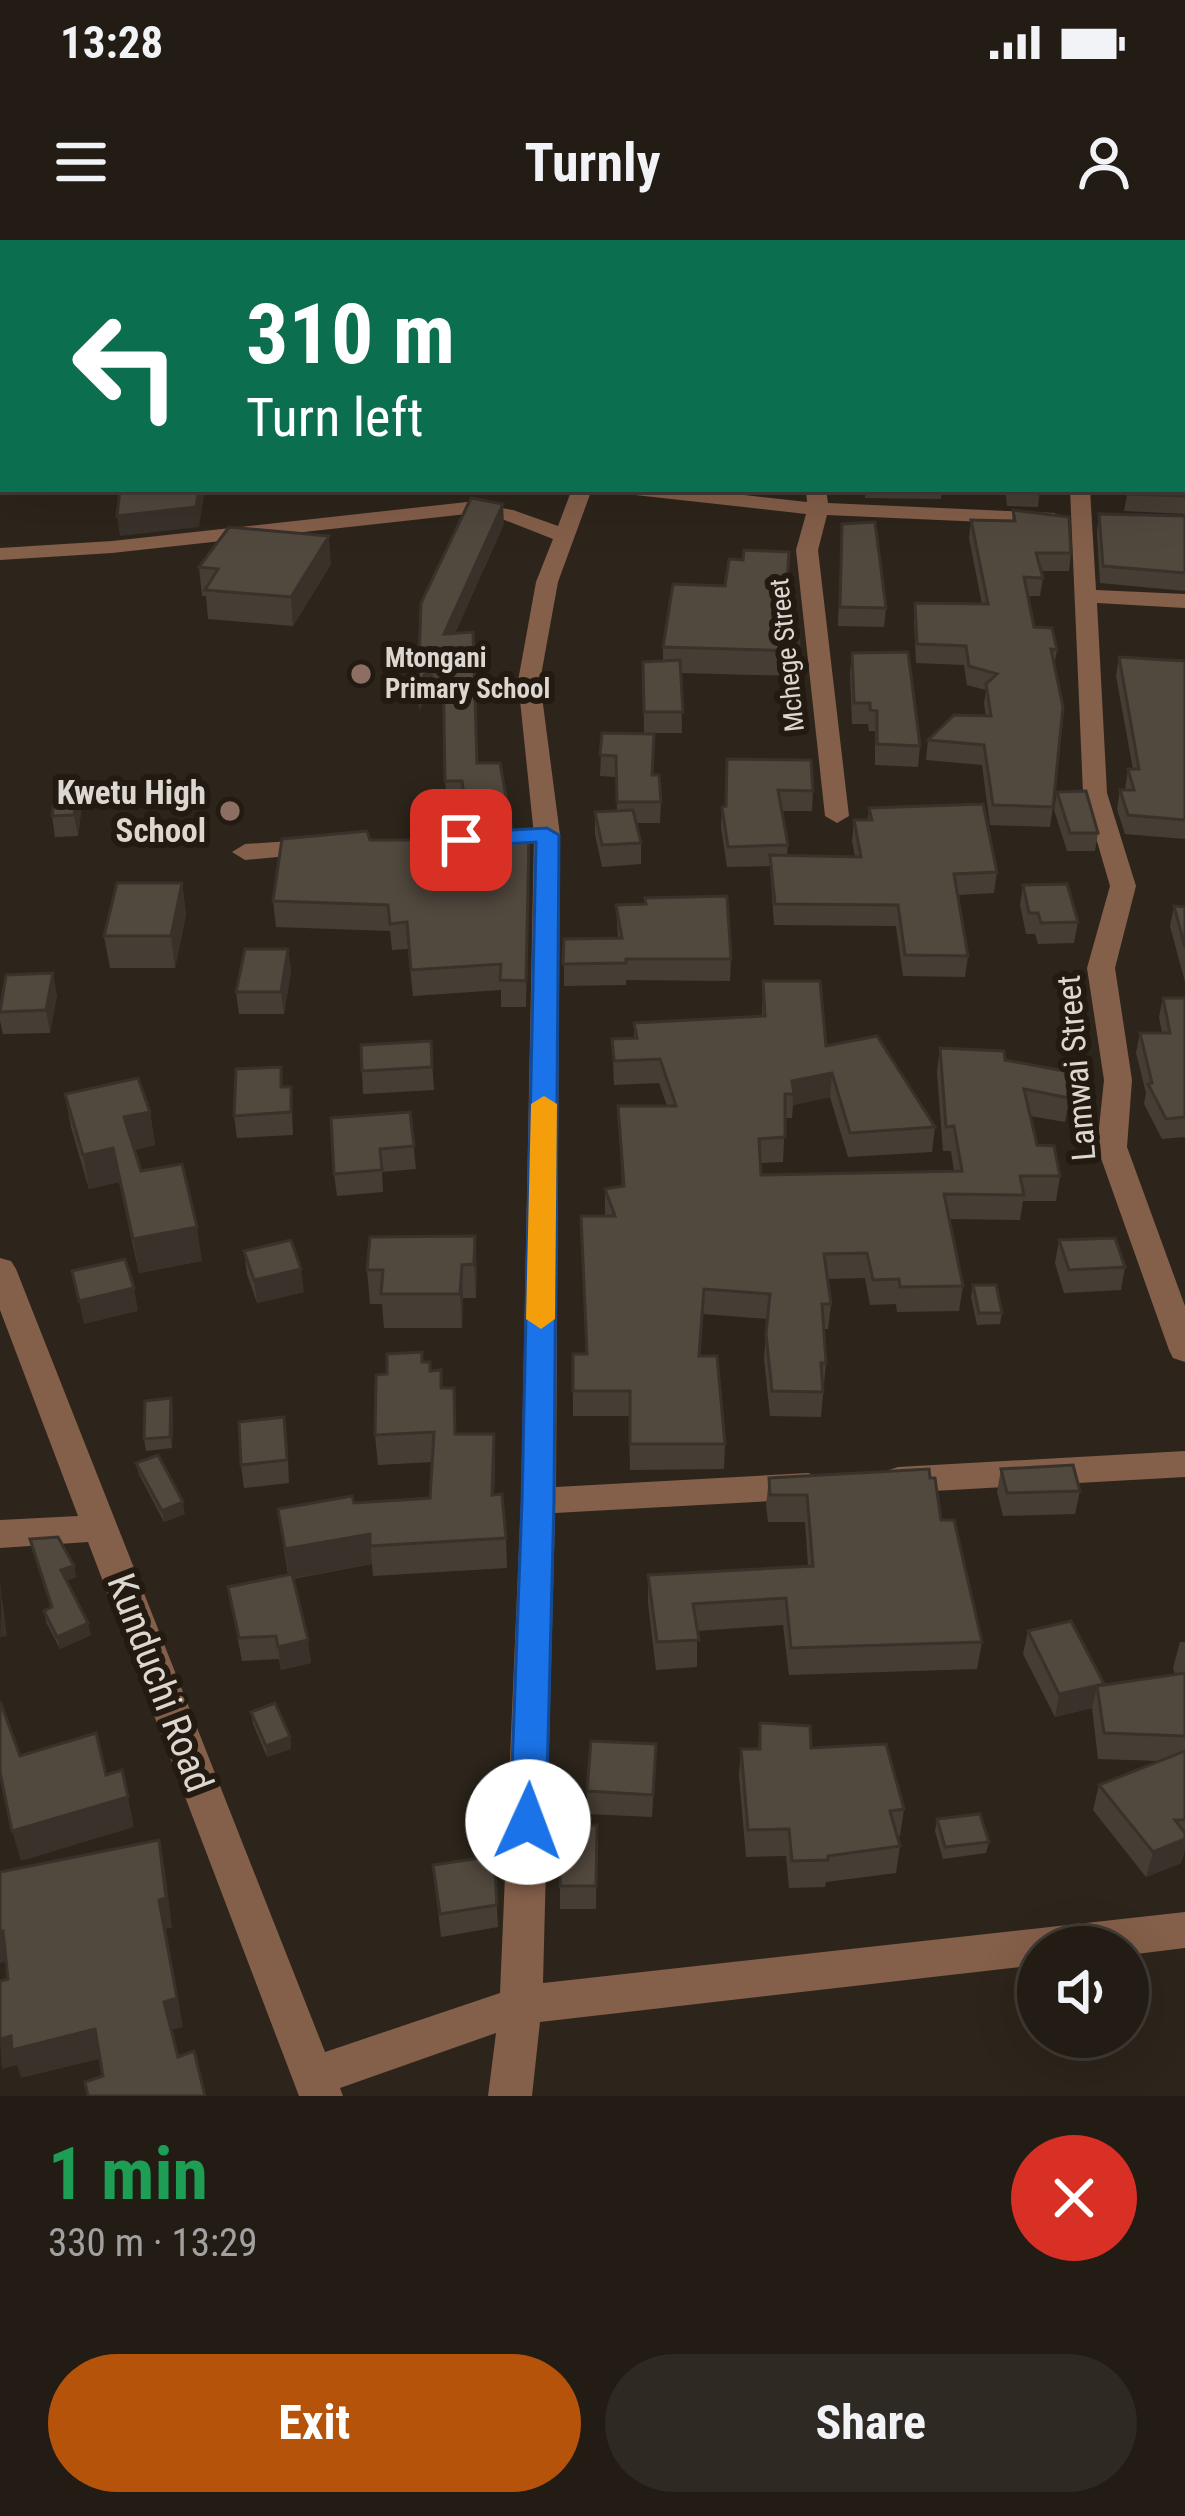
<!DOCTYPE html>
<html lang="en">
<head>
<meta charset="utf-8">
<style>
	:root { --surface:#221c14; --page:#2e2922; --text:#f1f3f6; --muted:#a2a1a0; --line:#3f3a34; --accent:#b45309 }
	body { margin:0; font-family:"Roboto Condensed",sans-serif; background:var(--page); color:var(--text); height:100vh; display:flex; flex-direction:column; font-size:45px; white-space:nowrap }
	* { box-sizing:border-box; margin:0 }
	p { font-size:39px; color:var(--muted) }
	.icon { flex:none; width:66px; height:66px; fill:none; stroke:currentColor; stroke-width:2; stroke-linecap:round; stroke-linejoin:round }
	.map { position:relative; height:1856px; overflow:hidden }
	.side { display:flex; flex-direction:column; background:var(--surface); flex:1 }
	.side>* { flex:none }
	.top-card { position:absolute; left:0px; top:0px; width:1185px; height:252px; box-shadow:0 12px 48px #0002,0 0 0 3px var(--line); background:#0b6e4f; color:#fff; overflow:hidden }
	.tools { position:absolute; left:1017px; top:1686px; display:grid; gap:24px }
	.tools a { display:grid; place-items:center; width:132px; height:132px; border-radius:50%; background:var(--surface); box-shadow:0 12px 48px #0002,0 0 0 3px var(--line); font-size:60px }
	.pin { position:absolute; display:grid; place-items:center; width:102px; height:102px; color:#fff; margin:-51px; border-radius:24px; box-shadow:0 6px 18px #0006 }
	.me { position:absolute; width:132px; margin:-66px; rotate:2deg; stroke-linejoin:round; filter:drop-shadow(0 0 9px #0008) }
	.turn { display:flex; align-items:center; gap:42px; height:252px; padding:0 48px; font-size:54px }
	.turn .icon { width:156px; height:156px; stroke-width:2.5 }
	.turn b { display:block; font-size:84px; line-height:102px }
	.round { display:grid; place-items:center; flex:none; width:126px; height:126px; border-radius:63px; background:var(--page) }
	.headline { display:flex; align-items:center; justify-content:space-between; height:204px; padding:0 48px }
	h1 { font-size:72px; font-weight:700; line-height:90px; color:#1e9e55 }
	.action { display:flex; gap:24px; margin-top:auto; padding:24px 48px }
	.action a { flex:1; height:138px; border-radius:72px; background:var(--accent); color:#fff; font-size:48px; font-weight:700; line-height:138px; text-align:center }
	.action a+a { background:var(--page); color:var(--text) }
	.status { display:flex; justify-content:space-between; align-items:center; height:84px; padding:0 60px; background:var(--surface); direction:ltr }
	.status svg { height:33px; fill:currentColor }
	header { display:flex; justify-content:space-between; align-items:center; height:156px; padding:0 48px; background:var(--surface); font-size:54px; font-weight:700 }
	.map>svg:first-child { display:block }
</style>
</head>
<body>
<div class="status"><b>13:28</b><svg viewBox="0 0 49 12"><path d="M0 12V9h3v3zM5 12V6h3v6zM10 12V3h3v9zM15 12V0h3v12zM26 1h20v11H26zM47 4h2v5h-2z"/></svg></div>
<header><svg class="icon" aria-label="menu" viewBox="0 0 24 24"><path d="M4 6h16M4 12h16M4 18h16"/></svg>Turnly<svg class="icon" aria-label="person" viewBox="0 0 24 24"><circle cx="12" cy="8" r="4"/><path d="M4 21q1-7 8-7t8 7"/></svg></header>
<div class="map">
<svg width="1185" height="1856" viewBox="0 0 1185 1856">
	<rect width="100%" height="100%" fill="#2d251b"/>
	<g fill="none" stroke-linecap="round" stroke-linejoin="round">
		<!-- path -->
		<polyline stroke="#827b73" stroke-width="3" stroke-dasharray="8 3" stroke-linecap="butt" points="869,0 875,3"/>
		<!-- minor -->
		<g fill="#845f4a" fill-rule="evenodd">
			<rect x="1182" y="24" width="3" height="10"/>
			<polygon points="572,249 592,249 558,342 540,441 560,595 556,1247 808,1233 820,1237 825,1246 820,1255 808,1259 555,1273 543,1743 1185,1672 1185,1708 1128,1715 1128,1707 1038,1707 1038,1725 540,1782 532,1856 488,1856 496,1793 340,1848 343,1856 299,1856 88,1302 0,1308 0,1280 78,1276 0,1070 0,1018 11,1021 16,1029 325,1812 500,1753 521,1261 534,595 518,441 536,342 553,299 502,279 467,274 112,313 0,320 0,308 112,301 467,262 513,270 558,286"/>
			<polygon points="625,249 690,249 807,262 806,249 826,249 828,263 1054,273 1064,279 1054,285 827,275 818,310 849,576 837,583 825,576 796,310 806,274 635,255"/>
			<polygon points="1070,249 1090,249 1096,350 1185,354 1185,368 1097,363 1107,553 1136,646 1115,728 1132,840 1127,907 1185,1066 1185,1122 1173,1118 1169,1110 1097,907 1104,840 1087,728 1110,646 1083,553"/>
			<polygon points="320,599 333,607 329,612 245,620 232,612 245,604"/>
			<polygon points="1185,1211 1185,1237 898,1253 886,1249 881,1240 886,1231 898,1227"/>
		</g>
	</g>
	<!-- wall -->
	<g fill="#463e35">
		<rect x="1182" y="36" width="3" height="175"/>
		<polygon points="3,174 3,232 0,232 0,190"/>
		<polygon points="1183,213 1185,213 1185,240 1182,234"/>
		<polygon points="865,249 942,249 941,259 865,258"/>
		<polygon points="1005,249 1040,249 1038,267 1007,266"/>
		<polygon points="1128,250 1185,250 1185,274 1124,271"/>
		<polygon points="1013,270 1071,313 1069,331 1041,331 1043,338 1040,356 1028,356 1034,387 1057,410 1054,426 1053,567 1050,587 990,585 982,525 926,520 928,500 986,476 984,463 986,450 967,445 964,425 916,423 914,382 915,363 982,364 969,298 971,280 1012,281"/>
		<polygon points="1099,274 1185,276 1185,351 1100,343 1097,292"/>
		<polygon points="504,284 455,393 477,523 507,562 507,583 513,596 529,596 526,767 501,767 501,750 413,756 408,709 392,710 390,691 276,687 273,661 370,600 469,600 468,587 466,587 463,564 446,565 443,442 433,442 419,471 418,448"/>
		<polygon points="841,302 886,368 884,387 838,386"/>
		<polygon points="331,324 293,386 208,379 206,356 202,356 199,327"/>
		<polygon points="786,360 800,411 798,436 681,433 682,493 644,493 643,422 663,421 663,407"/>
		<polygon points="852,413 920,506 918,527 875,525 875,491 869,491 868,484 852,484 850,433"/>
		<polygon points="1119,417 1185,421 1185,599 1125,594 1117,569 1120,550 1125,550 1128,529 1133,529 1116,436"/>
		<polygon points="602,493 653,535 661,562 660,583 636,583 641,603 641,624 602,627 595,594 595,572 617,571 616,537 600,536"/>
		<polygon points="727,519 813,551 812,571 782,571 788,605 787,616 855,617 852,601 854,580 868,580 869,568 997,632 994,653 958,655 968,716 965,737 903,736 896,686 774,685 770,626 727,627 721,587 722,567 725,566"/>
		<polygon points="1057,552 1098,593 1095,611 1067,611 1054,570"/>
		<polygon points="82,564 78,596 55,597 52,576"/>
		<polygon points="182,643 186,675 175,728 110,728 104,696"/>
		<polygon points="1023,645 1078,682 1074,703 1038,704 1035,694 1026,694 1020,665"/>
		<polygon points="616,665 731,719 730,741 626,740 626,745 564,746 564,699 618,698"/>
		<polygon points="1174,666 1185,667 1185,742 1170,686"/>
		<polygon points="288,709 291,731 284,774 239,774 236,752"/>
		<polygon points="763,741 826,806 935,887 932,912 848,917 830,857 793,865 792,878 785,878 783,922 760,923 761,935 954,931 951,911 943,911 937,832 940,808 1075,833 1065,882 1030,876 1037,905 1060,936 1056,961 1023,961 1020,980 949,979 963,1046 959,1071 897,1072 896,1064 870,1065 865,1038 827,1039 831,1064 828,1089 824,1089 826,1123 821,1177 770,1176 764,1119 767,1079 703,1074 700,1116 725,1204 724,1229 630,1230 629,1176 573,1176 573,1114 586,1114 581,976 605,976 605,949 622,946 618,866 667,866 659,843 614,845 612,799 634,798 634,783 762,776"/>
		<polygon points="57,755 50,793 3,794 0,781 0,764"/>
		<polygon points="1163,758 1185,758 1185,897 1162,899 1144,864 1146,853 1136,813 1140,793 1162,793 1159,777"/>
		<polygon points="431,801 434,850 363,854 362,831"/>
		<polygon points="284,847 291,847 293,895 237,898 234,876"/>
		<polygon points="65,854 150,872 155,905 134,910 141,931 202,1021 139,1033 119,942 89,949 71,887"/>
		<polygon points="410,872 416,929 382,932 383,952 337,956 334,934"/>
		<polygon points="475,996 476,1058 463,1058 462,1088 384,1088 382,1064 370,1064 367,1030"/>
		<polygon points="1059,1000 1125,1027 1121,1050 1064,1053 1055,1023"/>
		<polygon points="244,1011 304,1052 257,1063 247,1034"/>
		<polygon points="973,1045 1002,1073 1000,1084 977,1085 971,1057"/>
		<polygon points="423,1122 442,1148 456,1194 495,1224 494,1255 506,1298 507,1328 373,1336 372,1324 293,1339 311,1423 281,1430 279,1419 242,1421 228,1347 288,1335 278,1269 430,1258 432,1222 378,1225 375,1195 387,1134"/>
		<polygon points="171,1158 173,1170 172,1208 146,1211 144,1199"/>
		<polygon points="287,1200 289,1243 244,1248 241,1225"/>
		<polygon points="136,1223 185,1274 164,1282 139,1234"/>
		<polygon points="1001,1229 1080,1251 1075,1274 1003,1276 997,1252"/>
		<polygon points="769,1238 930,1238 941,1280 982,1402 977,1429 789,1435 783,1385 697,1391 697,1427 656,1430 648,1363 648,1335 808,1326 805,1282 768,1282 766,1265"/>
		<polygon points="74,1326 76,1337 66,1341 91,1395 60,1409 46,1382 44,1371 51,1367"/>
		<polygon points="1028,1391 1103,1445 1175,1434 1173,1428 1180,1402 1185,1402 1185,1610 1181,1623 1146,1637 1093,1570 1099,1545 1159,1521 1098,1519 1092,1468 1055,1477 1023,1414"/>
		<polygon points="251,1472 290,1497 291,1509 267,1517 253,1484"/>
		<polygon points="760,1483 811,1508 904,1569 900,1596 897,1596 900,1606 896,1633 826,1642 825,1647 789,1648 786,1616 746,1617 739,1536 741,1509 758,1509"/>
		<polygon points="656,1504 652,1577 587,1574 587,1551"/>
		<polygon points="937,1579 989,1602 986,1613 943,1619 935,1591"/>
		<polygon points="597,1585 596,1669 560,1669 560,1646"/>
		<polygon points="494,1616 498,1687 441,1697 433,1625"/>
	</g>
	<!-- shaded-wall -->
	<g fill="#39322b">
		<rect x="0" y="140" width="3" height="19"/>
		<polygon points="199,249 205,249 199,287 120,296 117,276"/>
		<polygon points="503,264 504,284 445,416 444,394"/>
		<polygon points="329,296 331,324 293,386 291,357"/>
		<polygon points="432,419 433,442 419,471 418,448"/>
		<polygon points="79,543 82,564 78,596 74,575"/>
		<polygon points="182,643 186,675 175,728 171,696"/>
		<polygon points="288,709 291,731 284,774 281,752"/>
		<polygon points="53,733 57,755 50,793 46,770"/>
		<polygon points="832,833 830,857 793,865 792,841"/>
		<polygon points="150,872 155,905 129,911 124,877"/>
		<polygon points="113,908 119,942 89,949 83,915"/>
		<polygon points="197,987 202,1021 139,1033 133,999"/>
		<polygon points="475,996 477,1030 476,1058 474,1024"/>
		<polygon points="462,1025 463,1058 462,1088 460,1054"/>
		<polygon points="301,1029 304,1052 257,1063 254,1040"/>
		<polygon points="134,1048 138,1071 84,1084 79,1061"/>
		<polygon points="171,1158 173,1170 172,1208 170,1197"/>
		<polygon points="494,1194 495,1224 493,1285 492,1255"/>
		<polygon points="183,1262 185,1274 164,1282 162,1271"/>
		<polygon points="370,1294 372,1324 289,1339 285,1309"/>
		<polygon points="74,1326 76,1337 63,1342 61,1330"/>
		<polygon points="0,1342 7,1396 0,1397 1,1374"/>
		<polygon points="88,1383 91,1395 60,1409 57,1397"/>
		<polygon points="308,1400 311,1423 281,1430 278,1407"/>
		<polygon points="1097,1446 1092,1468 1055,1477 1059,1454"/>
		<polygon points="290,1497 291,1509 267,1517 266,1506"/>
		<polygon points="128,1557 134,1587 21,1621 12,1591"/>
		<polygon points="1185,1599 1185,1610 1181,1623 1146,1637 1153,1612"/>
		<polygon points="159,1600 165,1629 172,1688 166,1689 183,1787 171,1790 164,1762"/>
		<polygon points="3,1691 12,1720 0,1723 0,1692"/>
		<polygon points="95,1789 103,1818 21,1838 17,1825 2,1829 0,1799 11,1796"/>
	</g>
	<!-- building -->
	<g fill="#51483e" stroke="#39322b" stroke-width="3">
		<polygon points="4,0 73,0 71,3 4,3"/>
		<polygon points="96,0 243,0 238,3 201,1 198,3 96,3"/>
		<polygon points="248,0 637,0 635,3 264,3"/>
		<polygon points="0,14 3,14 3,75 0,76"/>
		<rect x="1182" y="36" width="3" height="158"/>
		<rect x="0" y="117" width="3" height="23"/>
		<polygon points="3,174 3,213 0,213 0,190"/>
		<polygon points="120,249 199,249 196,267 117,276"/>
		<polygon points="1128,250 1185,250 1185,256 1127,254"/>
		<polygon points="471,258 503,264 444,394 473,392 477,523 500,523 507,562 465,564 462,541 445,541 443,419 432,419 418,448 421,363"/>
		<polygon points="1013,270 1069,277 1071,313 1036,313 1043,338 1024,337 1034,387 1052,388 1057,410 1051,409 1063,467 1053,567 993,565 984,505 928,500 954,475 991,476 986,444 997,434 969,426 966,406 917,404 915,363 988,364 971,280 1015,281"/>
		<polygon points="1099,274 1185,276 1185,333 1103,326"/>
		<polygon points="875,282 886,368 840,367 842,284"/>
		<polygon points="229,287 329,296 291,357 205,350 218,329 199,327"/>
		<polygon points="744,310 789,312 786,360 792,360 800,411 663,407 673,344 725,346 729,319 743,320"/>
		<polygon points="908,412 920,506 877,504 877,471 870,470 870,463 854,463 852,413"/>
		<polygon points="1119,417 1185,421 1185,580 1128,575 1120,550 1134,550 1128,529 1139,529"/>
		<polygon points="680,420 683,472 644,472 643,422"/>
		<polygon points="602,493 654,494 652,535 659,535 661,562 617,562 616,516 600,515"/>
		<polygon points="727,519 811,520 813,551 778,550 788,605 728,607 722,567 726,566"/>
		<polygon points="79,543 74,575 52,576 57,544"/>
		<polygon points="1086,551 1098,593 1070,593 1057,552"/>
		<polygon points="983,564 997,632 954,634 968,716 905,715 898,665 775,664 770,615 861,617 854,580 872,580 869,568"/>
		<polygon points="633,570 641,603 602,605 595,572"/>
		<polygon points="511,583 513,596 529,596 526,741 500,740 501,724 411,730 407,682 390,684 388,665 273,661 282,599 367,591 370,600 470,600 468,585"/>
		<polygon points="117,643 182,643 171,696 104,696"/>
		<polygon points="1067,644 1078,682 1041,683 1038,673 1029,673 1023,645"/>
		<polygon points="727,656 731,719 626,719 626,723 563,724 564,699 622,698 616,665 646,664 645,658"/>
		<polygon points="1174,666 1185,667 1185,707"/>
		<polygon points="245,709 288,709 281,752 236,752"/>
		<polygon points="53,733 46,770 0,772 6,735"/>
		<polygon points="763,741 820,741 826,806 877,796 935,887 850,893 832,833 792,841 794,854 785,854 785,897 759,899 761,935 962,931 954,886 946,887 940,808 1004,811 1005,820 1075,833 1069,858 1024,849 1037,905 1054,906 1060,936 1020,936 1024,955 944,954 963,1046 900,1047 899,1039 873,1040 867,1013 824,1014 831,1064 822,1064 826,1123 821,1123 823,1152 772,1151 766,1094 770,1054 704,1049 699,1116 717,1116 725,1204 630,1204 630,1151 573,1151 573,1114 587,1114 581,976 615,976 605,949 624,946 618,866 676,866 660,819 614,821 612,799 637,798 634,783 765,776"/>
		<polygon points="1163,758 1185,758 1185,877 1166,879 1148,844 1152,843 1140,793 1170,793"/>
		<polygon points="431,801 432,827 362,831 361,805"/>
		<polygon points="281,827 281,847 291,847 291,872 234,876 236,829"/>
		<polygon points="138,838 150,872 124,877 141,931 182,924 197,987 133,999 113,908 83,915 65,854"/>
		<polygon points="410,872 414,906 380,909 382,930 334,934 331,878"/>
		<polygon points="475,996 474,1024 462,1025 460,1054 381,1054 383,1030 367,1030 370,997"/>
		<polygon points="1115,998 1125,1027 1069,1030 1059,1000"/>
		<polygon points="291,1000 301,1029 254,1040 244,1011"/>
		<polygon points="125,1019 134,1048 79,1061 72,1031"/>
		<polygon points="973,1045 996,1045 1002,1073 979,1073"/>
		<polygon points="422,1112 422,1122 430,1122 430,1131 441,1130 441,1148 454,1148 455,1194 494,1194 492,1255 502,1254 506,1298 370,1306 370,1294 285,1309 278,1269 352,1256 354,1263 430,1258 434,1192 375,1195 376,1135 387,1134 387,1114"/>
		<polygon points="171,1158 170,1197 144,1199 145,1161"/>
		<polygon points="284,1177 287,1220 241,1225 239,1182"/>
		<polygon points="158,1215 183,1262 162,1271 136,1223"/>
		<polygon points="1073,1225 1080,1251 1007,1253 1001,1229"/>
		<polygon points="929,1229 930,1238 935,1238 941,1280 954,1280 982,1402 791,1408 786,1358 693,1364 699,1400 657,1402 648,1335 813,1326 807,1255 770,1255 769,1238"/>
		<polygon points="58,1297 74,1326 61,1330 88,1383 57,1397 44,1371 52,1367 30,1299"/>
		<polygon points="292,1334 308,1400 278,1407 276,1396 239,1398 228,1347"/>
		<polygon points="1071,1381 1104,1444 1059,1454 1028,1391"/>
		<polygon points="1185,1433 1185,1496 1104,1493 1097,1446"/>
		<polygon points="0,1461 20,1516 96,1493 106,1535 122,1530 128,1557 12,1591 0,1532"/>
		<polygon points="275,1463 290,1497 266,1506 251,1472"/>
		<polygon points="760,1483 810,1486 811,1508 886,1504 904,1569 890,1571 900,1606 828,1616 828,1620 792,1621 789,1589 748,1590 741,1509 760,1509"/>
		<polygon points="591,1501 656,1504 653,1555 587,1551"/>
		<polygon points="1185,1511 1185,1580 1175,1580 1185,1593 1185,1599 1153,1612 1099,1545"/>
		<polygon points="980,1574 989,1602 945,1607 937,1579"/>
		<polygon points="561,1585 597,1585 596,1646 560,1646"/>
		<polygon points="159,1600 166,1658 159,1660 177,1758 164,1762 178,1817 194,1811 205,1856 88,1856 85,1842 103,1836 95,1789 12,1810 11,1796 0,1799 0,1741 8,1739 3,1691 0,1692 0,1632"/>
		<polygon points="494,1616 497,1665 440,1674 433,1625"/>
	</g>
	<!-- route -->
	<polygon fill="#1a73e8" stroke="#114b97" stroke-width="3" points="547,588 559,595 554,1261 546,1582 540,1593 528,1598 515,1593 510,1582 522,1261 536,602 461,607 449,600 461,593"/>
	<!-- slow -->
	<polygon fill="#f59e0b" points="544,856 557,864 555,1079 541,1089 526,1079 531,864"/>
	<!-- markers -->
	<g fill="#8d6e63" stroke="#231b12" stroke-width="4.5">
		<circle cx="361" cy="434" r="12"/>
		<circle cx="230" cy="571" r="12"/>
	</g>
	<g text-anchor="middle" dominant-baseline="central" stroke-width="12" stroke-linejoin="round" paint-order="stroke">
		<!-- far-street labels -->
		<g font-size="27" fill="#dcd7d1" stroke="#231b12">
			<text transform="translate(787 415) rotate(-96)">Mchege Street</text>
		</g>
		<!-- far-poi labels -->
		<g font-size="27" font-weight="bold" fill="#dcd7d1" stroke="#231b12" text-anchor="start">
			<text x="385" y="418">Mtongani<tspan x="385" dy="31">Primary School</tspan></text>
		</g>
		<!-- poi labels -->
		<g font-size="33" font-weight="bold" fill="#dcd7d1" stroke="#231b12" text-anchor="end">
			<text x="206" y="552">Kwetu High<tspan x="206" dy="38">School</tspan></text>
		</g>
		<!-- street labels -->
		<g font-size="33" fill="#dcd7d1" stroke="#231b12">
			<text transform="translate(1076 828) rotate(-95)">Lamwai Street</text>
		</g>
		<!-- near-street labels -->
		<g font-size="39" fill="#dcd7d1" stroke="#231b12">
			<text transform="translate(160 1443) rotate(69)">Kunduchi Road</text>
		</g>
	</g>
</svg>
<div class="tools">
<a><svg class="icon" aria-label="sound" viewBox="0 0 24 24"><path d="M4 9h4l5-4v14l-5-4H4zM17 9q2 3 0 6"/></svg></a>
</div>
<div class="pin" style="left:461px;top:600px;background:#d93025"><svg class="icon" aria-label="arrive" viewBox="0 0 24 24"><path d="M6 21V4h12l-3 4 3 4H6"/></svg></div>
<svg class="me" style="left:528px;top:1582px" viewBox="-20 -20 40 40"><circle r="19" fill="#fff"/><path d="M0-13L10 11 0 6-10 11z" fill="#1a73e8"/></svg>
<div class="top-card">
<div class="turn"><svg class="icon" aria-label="left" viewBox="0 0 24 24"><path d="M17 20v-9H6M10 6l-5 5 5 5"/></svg><div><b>310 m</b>Turn left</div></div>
</div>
</div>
<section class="side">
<div class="headline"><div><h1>1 min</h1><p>330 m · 13:29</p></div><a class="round" style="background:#d93025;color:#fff"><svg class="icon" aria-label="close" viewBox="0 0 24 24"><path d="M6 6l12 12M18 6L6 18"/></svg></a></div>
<div class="action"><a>Exit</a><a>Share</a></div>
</section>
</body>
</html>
